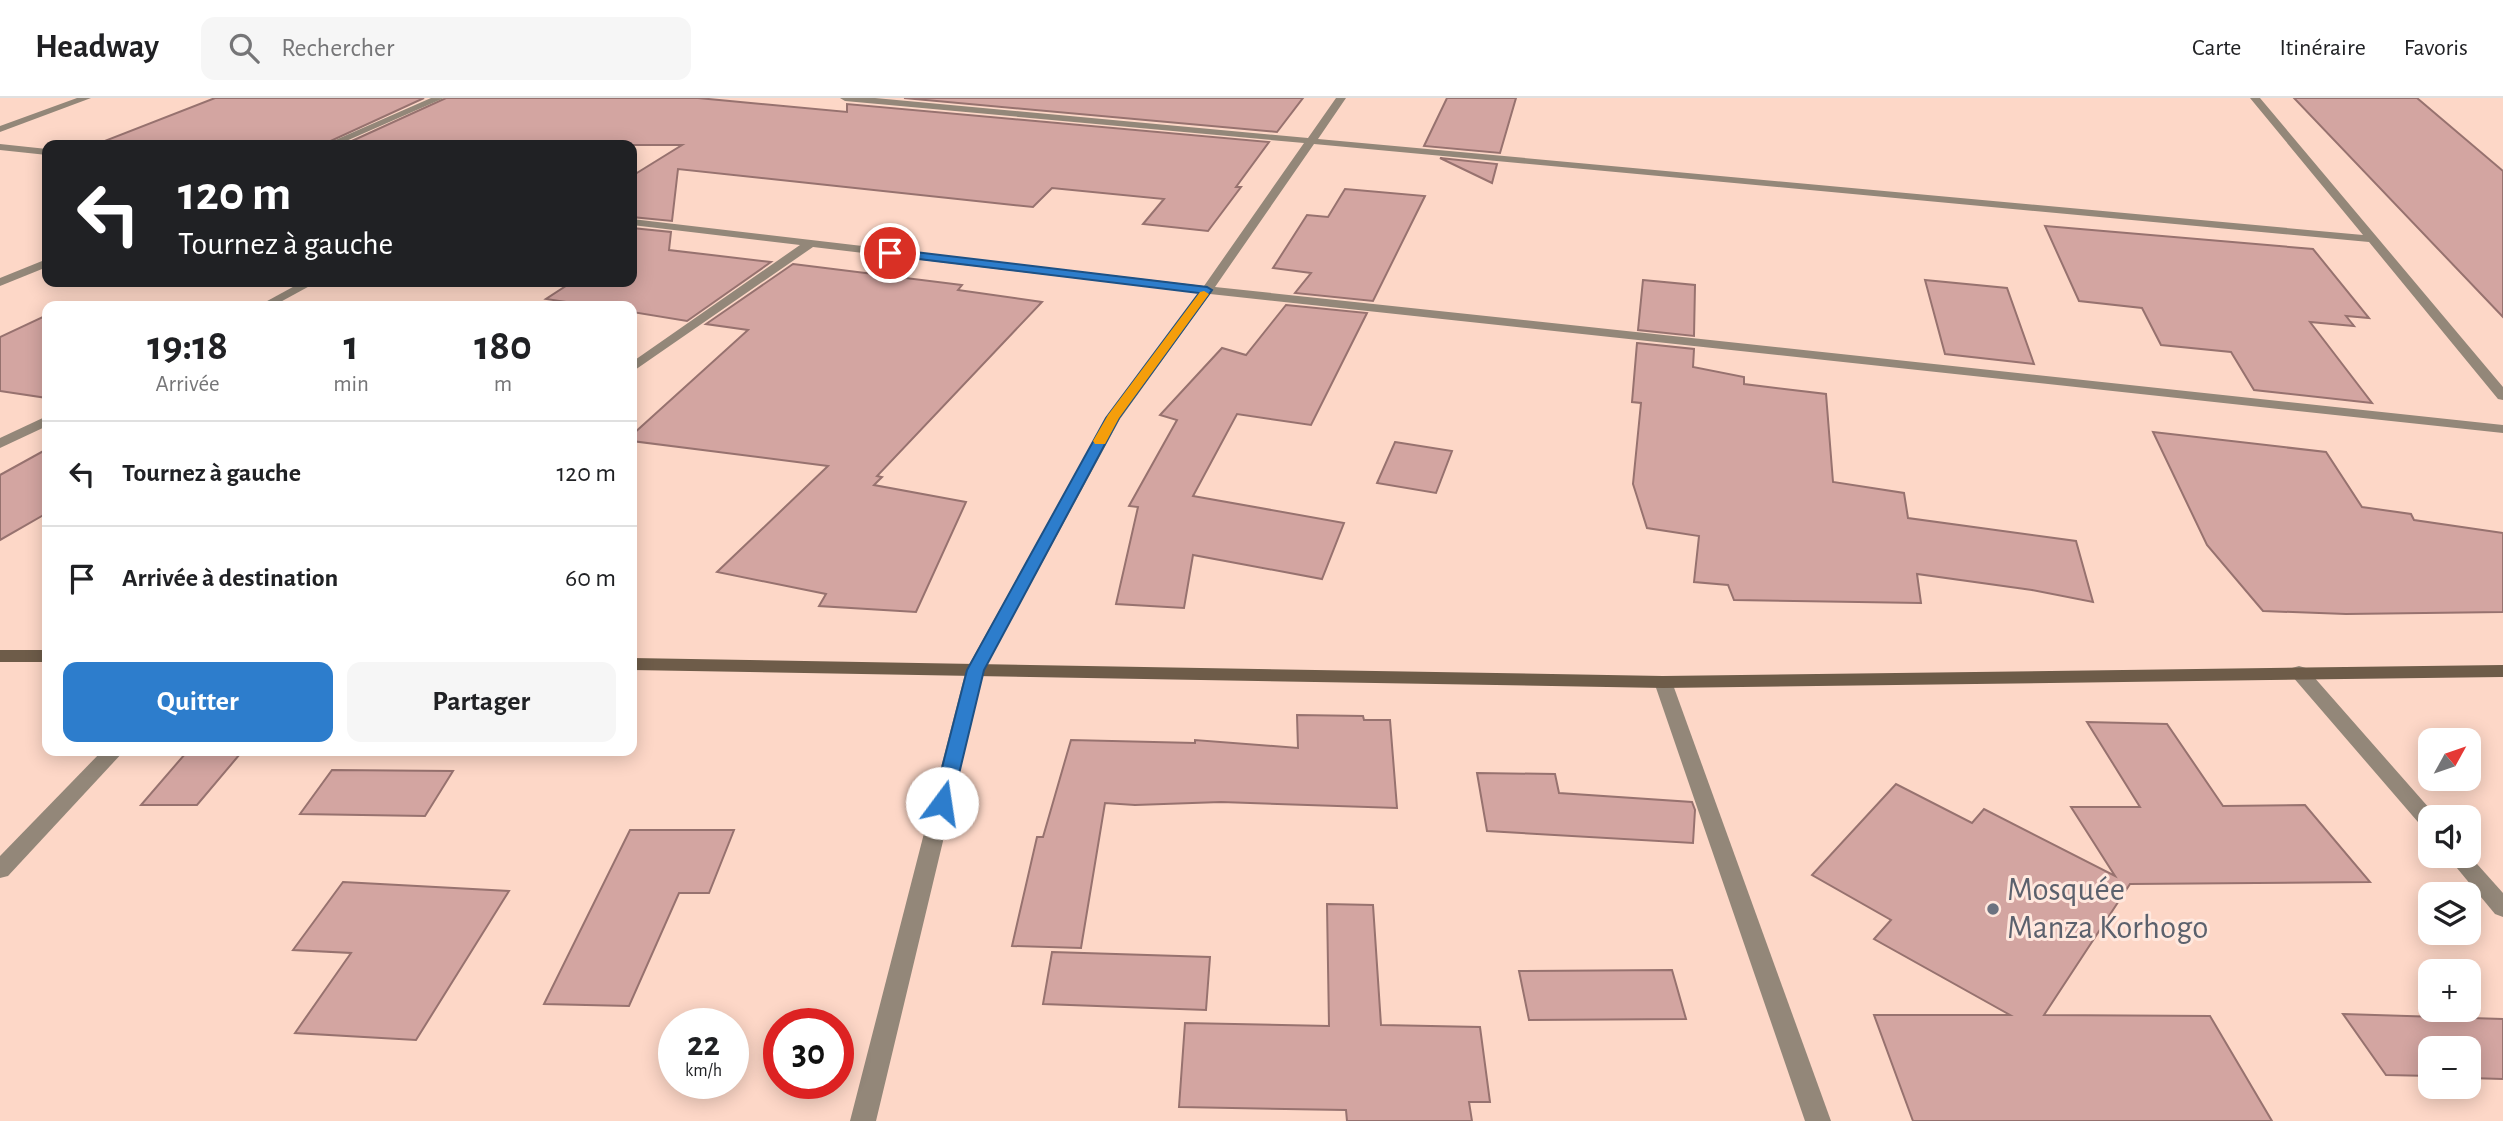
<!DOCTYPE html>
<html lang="fr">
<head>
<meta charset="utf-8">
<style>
	:root { --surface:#fff; --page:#f6f6f6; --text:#202124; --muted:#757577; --line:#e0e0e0; --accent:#2d7dcc }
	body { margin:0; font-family:"Alegreya Sans",sans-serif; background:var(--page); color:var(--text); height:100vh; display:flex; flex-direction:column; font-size:26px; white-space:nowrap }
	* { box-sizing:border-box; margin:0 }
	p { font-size:23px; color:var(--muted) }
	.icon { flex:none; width:38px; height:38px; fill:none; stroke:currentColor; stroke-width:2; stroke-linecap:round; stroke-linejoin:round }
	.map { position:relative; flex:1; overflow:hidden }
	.side { position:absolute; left:42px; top:203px; width:595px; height:455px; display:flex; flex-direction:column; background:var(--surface); border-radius:14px; box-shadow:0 4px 18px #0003 }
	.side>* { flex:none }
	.top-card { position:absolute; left:42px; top:42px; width:595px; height:147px; border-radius:14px; box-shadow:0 4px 18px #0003; background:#202124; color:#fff; overflow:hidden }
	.needle { width:46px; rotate:50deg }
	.buttons { position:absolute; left:2418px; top:630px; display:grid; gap:14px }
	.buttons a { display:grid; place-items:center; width:63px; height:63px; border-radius:14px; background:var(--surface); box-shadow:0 4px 18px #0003; font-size:35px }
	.speed { position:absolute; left:658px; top:910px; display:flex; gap:14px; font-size:35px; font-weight:700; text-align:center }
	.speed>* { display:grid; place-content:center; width:91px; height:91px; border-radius:50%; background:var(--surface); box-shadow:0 4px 18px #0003; line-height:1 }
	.speed small { font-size:18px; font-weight:400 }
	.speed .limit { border:10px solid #d22; background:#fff; color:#111 }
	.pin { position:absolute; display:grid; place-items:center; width:60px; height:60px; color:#fff; margin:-30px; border:4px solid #fff; border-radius:50%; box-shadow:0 2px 7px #0007 }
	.me { position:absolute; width:77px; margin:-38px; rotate:14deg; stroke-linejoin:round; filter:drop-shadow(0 0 5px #0008) }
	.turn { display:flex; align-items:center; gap:24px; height:147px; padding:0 21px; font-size:32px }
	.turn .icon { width:91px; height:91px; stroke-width:2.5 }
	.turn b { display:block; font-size:49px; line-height:60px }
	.eta { display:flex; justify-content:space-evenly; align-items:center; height:119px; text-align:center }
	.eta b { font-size:42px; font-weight:700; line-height:49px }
	.action { display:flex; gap:14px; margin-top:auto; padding:14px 21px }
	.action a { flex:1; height:80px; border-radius:14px; background:var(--accent); color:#fff; font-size:28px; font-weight:700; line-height:80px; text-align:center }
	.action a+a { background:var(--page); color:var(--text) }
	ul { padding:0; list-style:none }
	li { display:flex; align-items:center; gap:21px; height:105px; padding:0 21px; border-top:2px solid var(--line) }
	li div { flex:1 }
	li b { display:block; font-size:26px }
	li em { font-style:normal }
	header { display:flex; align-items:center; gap:42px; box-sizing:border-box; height:98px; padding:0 35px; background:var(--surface); border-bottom:2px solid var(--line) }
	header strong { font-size:33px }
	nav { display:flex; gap:38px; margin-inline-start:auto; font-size:24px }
	.search { width:490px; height:63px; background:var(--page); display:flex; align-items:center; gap:18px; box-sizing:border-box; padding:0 24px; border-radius:14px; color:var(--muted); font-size:26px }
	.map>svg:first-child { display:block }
</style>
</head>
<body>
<header>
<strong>Headway</strong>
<div class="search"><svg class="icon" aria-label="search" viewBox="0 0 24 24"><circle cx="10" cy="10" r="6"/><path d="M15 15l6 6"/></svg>Rechercher</div>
<nav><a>Carte</a><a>Itinéraire</a><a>Favoris</a></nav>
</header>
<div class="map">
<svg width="2503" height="1023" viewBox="0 0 2503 1023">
	<rect width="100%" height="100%" fill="#fdd7c7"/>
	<!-- building -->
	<g fill="#d3a5a1" stroke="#97726f" stroke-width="2">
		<polygon points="215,0 424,0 322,47 103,47 102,44"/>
		<polygon points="446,0 698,0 847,14 847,6 1269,44 1236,89 1241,89 1208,133 1143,126 1164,101 1052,90 1033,109 678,71 672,123 632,119 632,78 682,47 343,47"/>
		<polygon points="904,0 1303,0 1277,34"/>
		<polygon points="1447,0 1516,0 1500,55 1424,48"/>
		<polygon points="2294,0 2417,0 2503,73 2503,219"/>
		<polygon points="1440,60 1497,66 1492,85"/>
		<polygon points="1345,91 1425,98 1373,203 1295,195 1311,175 1273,170 1307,117 1328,119"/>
		<polygon points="2045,128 2313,151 2369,220 2346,218 2354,228 2310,224 2372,305 2254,292 2231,254 2161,247 2142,210 2079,203"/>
		<polygon points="632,130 671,134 669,152 771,164 687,223 632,214 632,208 593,208 546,201 572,184 632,184"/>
		<polygon points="793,166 962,187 958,192 1042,204 877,378 882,379 874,387 966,404 916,514 819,508 826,496 717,474 828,368 632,343 632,337 748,232 706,226"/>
		<polygon points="1643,182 1695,187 1694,238 1638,232"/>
		<polygon points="1925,182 2007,190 2034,266 1945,256"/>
		<polygon points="1286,207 1367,215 1311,327 1237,316 1193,398 1344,425 1322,481 1193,457 1184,510 1116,506 1138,409 1129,408 1177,322 1160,317 1222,250 1246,257"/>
		<polygon points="47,217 47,300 0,293 0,239"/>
		<polygon points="1637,245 1694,251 1693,269 1744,279 1744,286 1826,296 1833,384 1904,395 1908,420 2076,443 2093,504 2032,492 1917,476 1921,505 1734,502 1728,487 1694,484 1699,438 1647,430 1633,386 1641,305 1632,304"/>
		<polygon points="2153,334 2326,354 2362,409 2411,416 2414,422 2503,435 2503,514 2346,516 2263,513 2207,447"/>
		<polygon points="1395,344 1452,353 1436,395 1377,385"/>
		<polygon points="47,351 47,415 0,442 0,377"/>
		<polygon points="1297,617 1363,618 1364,622 1390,622 1397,710 1221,704 1135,707 1105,705 1081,850 1012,848 1037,739 1043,739 1071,642 1195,645 1195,642 1298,650"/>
		<polygon points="2087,624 2167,626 2223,708 2305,707 2370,784 2130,786 2044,917 2210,918 2272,1023 1913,1023 1874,917 2010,917 1874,841 1891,822 1812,777 1896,686 1972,725 1984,711 2115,778 2071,709 2140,709"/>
		<polygon points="185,656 240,656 197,707 141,707"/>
		<polygon points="332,672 453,673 425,718 300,716"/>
		<polygon points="1477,675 1555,676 1559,695 1692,704 1695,712 1693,745 1487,733"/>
		<polygon points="630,732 734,732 709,795 679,795 629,908 544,906"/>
		<polygon points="343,784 509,793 416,942 295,935 351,855 293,852"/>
		<polygon points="1327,806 1373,807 1381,927 1480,929 1490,1004 1469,1004 1472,1023 1347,1023 1346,1012 1179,1009 1185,925 1329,928"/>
		<polygon points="1052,854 1210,859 1206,912 1043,906"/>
		<polygon points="1672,872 1686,921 1529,922 1519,873"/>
		<polygon points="2343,916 2503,921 2503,981 2469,980 2469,950 2431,950 2431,978 2386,977"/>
	</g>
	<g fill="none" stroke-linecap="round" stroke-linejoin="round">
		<!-- street -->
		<g fill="#938779" fill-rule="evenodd">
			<polygon points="77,0 91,0 0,34 0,28"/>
			<polygon points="431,0 444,0 337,47 324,47"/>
			<polygon points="840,0 875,0 1308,40 1336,0 1346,0 1318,41 2363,137 2250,0 2260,0 2503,289 2503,302 2498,301 2369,144 1314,46 1215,189 2503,327 2503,335 1210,196 1120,321 984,572 876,1023 850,1023 966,572 1106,320 1199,195 813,149 632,274 632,264 800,147 632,127 632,121 1204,188 1304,45 845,3"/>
			<polygon points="0,46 47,51 47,57 0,52"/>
			<polygon points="47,161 47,169 0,188 0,180"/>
			<polygon points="302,184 317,184 273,208 258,208"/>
			<polygon points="47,318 47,328 0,350 0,340"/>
			<polygon points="2299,568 2306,570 2437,719 2431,719 2431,733 2424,731 2292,578 2290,574 2292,570"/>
			<polygon points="1663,578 1672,584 1831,1023 1805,1023 1654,584"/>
			<polygon points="102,653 124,653 8,778 0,780 0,758"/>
			<polygon points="2469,757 2503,795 2503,819 2495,816 2447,758"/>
		</g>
		<!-- secondary -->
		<g fill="#6e5c49" fill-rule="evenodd">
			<rect x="0" y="552" width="47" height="12"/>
			<polygon points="632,560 1663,578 2503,567 2503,579 1663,590 632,572"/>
		</g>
	</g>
	<!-- route -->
	<polygon fill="#2d7dcc" stroke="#1d5185" stroke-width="2" points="890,151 1207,189 1212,192 1119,320 984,572 952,705 949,709 936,709 933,705 967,572 1106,320 1199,195 886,157 886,152"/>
	<!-- slow -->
	<polygon fill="#f59e0b" points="1204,193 1209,196 1119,320 1105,346 1095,346 1093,343 1108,317 1200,194"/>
	<!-- markers -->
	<circle fill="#6b7280" stroke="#ffe8de" stroke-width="2.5" cx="1993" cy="811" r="7"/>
	<g text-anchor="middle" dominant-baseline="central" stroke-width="6" stroke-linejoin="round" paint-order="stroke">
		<!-- near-worship labels -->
		<g font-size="33" fill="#5b616d" stroke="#ffe8de" text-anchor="start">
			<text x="2007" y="792">Mosquée<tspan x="2007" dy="38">Manza Korhogo</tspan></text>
		</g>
	</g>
</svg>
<div class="buttons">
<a><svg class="needle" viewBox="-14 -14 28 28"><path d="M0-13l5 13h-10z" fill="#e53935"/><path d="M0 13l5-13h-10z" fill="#757577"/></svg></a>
<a><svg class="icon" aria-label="sound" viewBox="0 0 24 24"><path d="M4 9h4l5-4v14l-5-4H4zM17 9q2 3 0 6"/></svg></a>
<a><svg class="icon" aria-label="layers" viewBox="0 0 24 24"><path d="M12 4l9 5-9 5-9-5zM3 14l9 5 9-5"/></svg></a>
<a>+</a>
<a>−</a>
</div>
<div class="speed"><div>22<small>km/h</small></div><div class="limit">30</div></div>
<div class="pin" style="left:890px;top:155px;background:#d93025"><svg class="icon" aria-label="arrive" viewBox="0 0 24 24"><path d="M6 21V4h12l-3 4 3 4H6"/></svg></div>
<svg class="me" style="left:942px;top:705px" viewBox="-20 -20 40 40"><circle r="19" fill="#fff"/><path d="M0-13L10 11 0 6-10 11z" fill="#2d7dcc"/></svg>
<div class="top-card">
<div class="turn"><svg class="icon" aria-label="left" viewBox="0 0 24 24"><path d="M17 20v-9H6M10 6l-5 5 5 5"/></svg><div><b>120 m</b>Tournez à gauche</div></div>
</div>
<section class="side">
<div class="eta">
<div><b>19:18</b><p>Arrivée</p></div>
<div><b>1</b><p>min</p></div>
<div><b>180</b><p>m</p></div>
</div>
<ul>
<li><svg class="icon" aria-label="left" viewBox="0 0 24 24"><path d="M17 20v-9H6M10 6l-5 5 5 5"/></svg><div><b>Tournez à gauche</b></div><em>120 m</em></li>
<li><svg class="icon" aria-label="arrive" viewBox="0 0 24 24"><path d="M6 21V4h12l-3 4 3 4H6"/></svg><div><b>Arrivée à destination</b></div><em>60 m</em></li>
</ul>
<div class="action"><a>Quitter</a><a>Partager</a></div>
</section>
</div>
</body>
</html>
